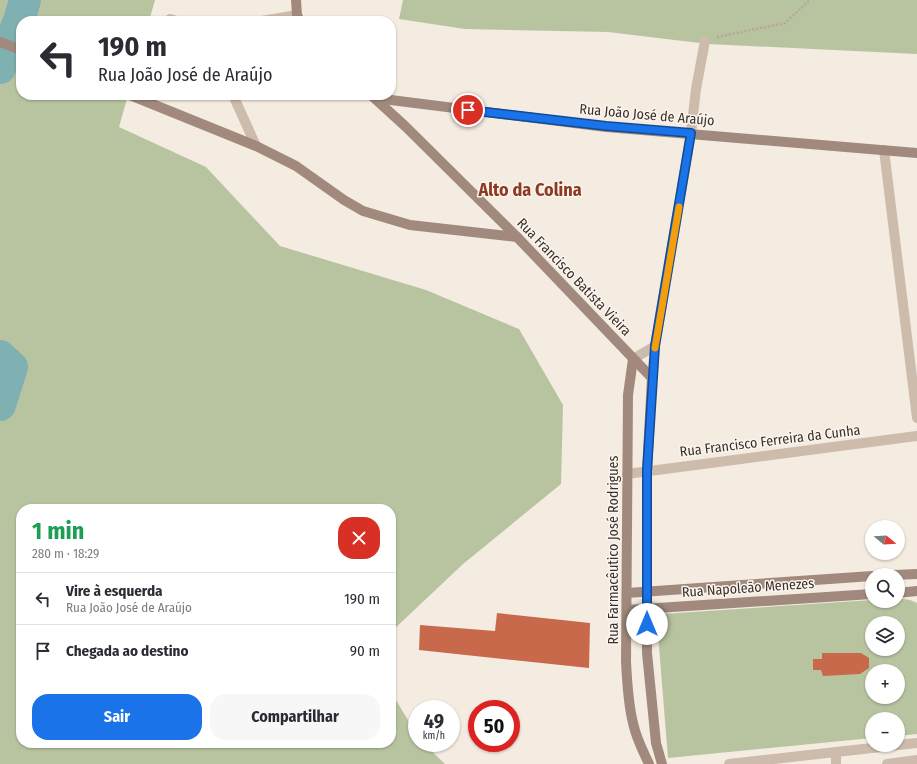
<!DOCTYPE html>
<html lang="pt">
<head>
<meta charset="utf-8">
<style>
	:root { --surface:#fff; --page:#f7f7f7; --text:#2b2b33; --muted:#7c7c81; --line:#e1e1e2; --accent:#1a73e8 }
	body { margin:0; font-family:"Fira Sans Condensed",sans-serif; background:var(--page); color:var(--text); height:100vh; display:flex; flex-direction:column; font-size:15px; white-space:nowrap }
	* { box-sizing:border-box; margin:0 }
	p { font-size:13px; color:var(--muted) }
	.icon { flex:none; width:22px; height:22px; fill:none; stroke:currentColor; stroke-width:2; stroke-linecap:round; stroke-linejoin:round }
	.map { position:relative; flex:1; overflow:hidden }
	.details { position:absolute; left:16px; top:504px; width:380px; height:244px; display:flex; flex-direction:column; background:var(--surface); border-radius:16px; box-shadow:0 1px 3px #0004 }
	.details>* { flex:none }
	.guide { position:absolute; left:16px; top:16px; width:380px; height:84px; border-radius:16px; box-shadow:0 1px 3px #0004; background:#fff; color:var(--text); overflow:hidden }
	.needle { width:26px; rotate:108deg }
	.fabs { position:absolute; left:865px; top:520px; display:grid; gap:8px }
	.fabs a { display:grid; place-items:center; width:40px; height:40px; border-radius:50%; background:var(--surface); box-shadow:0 1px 3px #0004; font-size:20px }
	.speed { position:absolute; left:408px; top:700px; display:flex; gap:8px; font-size:20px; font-weight:700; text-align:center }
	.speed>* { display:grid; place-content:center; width:52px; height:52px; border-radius:50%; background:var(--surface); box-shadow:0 1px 3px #0004; line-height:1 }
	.speed small { font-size:10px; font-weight:400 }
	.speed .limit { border:6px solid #d22; background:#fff; color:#111 }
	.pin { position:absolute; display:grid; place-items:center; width:34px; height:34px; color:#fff; margin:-17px; border:2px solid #fff; border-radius:50%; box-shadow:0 1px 4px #0007 }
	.me { position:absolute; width:44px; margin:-22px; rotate:0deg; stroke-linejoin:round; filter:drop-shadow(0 0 3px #0008) }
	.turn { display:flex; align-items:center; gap:14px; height:84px; padding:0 16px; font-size:18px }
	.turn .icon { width:52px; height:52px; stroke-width:2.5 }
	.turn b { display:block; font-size:28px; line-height:34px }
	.round { display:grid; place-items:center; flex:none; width:42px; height:42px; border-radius:16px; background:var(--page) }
	.summary { display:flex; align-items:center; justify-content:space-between; height:68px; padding:0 16px }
	h1 { font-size:24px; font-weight:700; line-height:30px; color:#1e9e55 }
	.action { display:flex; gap:8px; margin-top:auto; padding:8px 16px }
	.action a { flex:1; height:46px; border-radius:16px; background:var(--accent); color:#fff; font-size:16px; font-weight:700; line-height:46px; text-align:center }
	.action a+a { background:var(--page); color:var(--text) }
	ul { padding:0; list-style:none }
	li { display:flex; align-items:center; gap:12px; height:52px; padding:0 16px; border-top:1px solid var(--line) }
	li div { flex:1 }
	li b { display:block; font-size:15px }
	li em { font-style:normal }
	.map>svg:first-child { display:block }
</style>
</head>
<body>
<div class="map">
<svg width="917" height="764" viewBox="0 0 917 764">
	<rect width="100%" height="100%" fill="#f4ebe1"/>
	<!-- green -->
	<g fill="#b8c4a0" fill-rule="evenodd">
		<polygon points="0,0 155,0 149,21 21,21 21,95 128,95 119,127 206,167 280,246 426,290 519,329 563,405 561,484 463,564 391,632 391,509 21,509 21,743 391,743 391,692 417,735 417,743 423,743 445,764 0,764"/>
		<polygon points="403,0 917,0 917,54 708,44 608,32 465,29 399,19"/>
		<path d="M898 598 910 600 917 603V734L898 736V719H872V738L668 758 657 622 662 614 872 600 898 601ZM872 623H898V649H872ZM872 671H898V697H872Z"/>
	</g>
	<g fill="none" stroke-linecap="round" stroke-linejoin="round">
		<!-- river -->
		<g stroke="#7fb0b2" stroke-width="32">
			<polyline points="0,68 20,18 25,0"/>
			<polyline points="0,356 12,367 0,405"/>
		</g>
	</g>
	<!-- building -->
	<g fill="#c8694b">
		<polygon points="497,613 590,623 589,668 419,650 420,625 495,631"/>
		<polygon points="822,653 861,653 869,658 869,668 860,674 823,676 821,670 813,670 813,659 822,659"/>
	</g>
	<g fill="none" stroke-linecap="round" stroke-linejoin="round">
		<!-- path -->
		<polyline stroke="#b9a596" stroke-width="2.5" stroke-dasharray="2 2" stroke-linecap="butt" points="717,37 785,23 810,0"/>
		<!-- street -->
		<g stroke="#cdbbac" stroke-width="10">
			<polyline points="170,19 177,21"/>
			<polyline points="262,21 297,15"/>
			<polyline points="233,95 256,146"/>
			<polyline points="884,150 917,418"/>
			<polyline points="633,359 655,346"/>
			<polyline points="652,378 655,346 691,133 696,89 705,41"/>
			<polyline points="627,474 917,436"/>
			<polyline points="836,752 836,764"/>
			<polyline points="729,764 917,743"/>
			<polyline points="887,764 917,760"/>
		</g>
		<!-- secondary -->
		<g stroke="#a18a7d" stroke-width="10">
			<polyline points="296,0 297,15 300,21"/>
			<polyline points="0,42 21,50"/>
			<polyline points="130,95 256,146 296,166 344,200 363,211 410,225 517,237"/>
			<polyline points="371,95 405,126 517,237 652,378 647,471 647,653 656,743 662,764"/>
			<polyline points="375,98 606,127 917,153"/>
			<path d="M633 359 628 395 626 661C627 682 628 703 633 723 636 738 643 751 649 764"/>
			<polyline points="894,575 917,574"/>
			<polyline points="627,593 872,576"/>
			<polyline points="898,593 917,591"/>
			<polyline points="627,610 872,594"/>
		</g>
	</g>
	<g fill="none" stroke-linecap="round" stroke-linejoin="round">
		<defs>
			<polyline id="route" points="468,110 606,126 691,133 655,346 647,471 647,624"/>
		</defs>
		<!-- route casing -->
		<use href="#route" stroke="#114b97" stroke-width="10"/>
		<!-- route -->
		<use href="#route" stroke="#1a73e8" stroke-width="7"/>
		<!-- slow -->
		<polyline stroke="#f59e0b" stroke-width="7" points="655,348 679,207"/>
	</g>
	<g text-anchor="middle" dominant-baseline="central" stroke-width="3" stroke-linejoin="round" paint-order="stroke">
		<!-- street labels -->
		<g font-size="14" fill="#3b302b" stroke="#fbf5ee">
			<text transform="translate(647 115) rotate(5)">Rua João José de Araújo</text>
			<text transform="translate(574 277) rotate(46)">Rua Francisco Batista Vieira</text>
			<text transform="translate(770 441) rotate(-7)">Rua Francisco Ferreira da Cunha</text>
			<text transform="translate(613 550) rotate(-90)">Rua Farmacêutico José Rodrigues</text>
			<text transform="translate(748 588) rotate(-4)">Rua Napoleão Menezes</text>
		</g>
		<!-- district labels -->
		<g font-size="18" font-weight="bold" fill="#8c3b22" stroke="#fbf5ee">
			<text x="530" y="190">Alto da Colina</text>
		</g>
	</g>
</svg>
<div class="fabs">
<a><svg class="needle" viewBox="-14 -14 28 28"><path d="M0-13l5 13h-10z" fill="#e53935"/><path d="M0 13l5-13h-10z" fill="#7c7c81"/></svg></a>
<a><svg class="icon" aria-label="search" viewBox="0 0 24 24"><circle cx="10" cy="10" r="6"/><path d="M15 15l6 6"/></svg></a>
<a><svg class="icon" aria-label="layers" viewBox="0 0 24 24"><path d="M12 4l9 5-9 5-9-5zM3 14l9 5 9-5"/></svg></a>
<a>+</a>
<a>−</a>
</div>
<div class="speed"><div>49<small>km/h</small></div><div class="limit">50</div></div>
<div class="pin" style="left:468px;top:110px;background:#d93025"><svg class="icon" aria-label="arrive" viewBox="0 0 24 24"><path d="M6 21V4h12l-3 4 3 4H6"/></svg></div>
<svg class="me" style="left:647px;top:624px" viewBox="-20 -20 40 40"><circle r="19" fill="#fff"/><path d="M0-13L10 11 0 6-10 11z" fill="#1a73e8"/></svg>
<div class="guide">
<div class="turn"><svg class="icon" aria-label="left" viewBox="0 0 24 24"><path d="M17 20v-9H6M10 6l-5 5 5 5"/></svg><div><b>190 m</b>Rua João José de Araújo</div></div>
</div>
<section class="details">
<div class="summary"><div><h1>1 min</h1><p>280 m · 18:29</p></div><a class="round" style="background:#d93025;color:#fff"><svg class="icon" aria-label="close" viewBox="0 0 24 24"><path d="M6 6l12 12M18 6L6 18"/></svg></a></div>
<ul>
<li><svg class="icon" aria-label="left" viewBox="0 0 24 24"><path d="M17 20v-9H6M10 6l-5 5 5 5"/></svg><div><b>Vire à esquerda</b><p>Rua João José de Araújo</p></div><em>190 m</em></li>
<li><svg class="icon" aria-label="arrive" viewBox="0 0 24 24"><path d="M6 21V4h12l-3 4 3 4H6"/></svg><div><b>Chegada ao destino</b></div><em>90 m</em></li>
</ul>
<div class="action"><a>Sair</a><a>Compartilhar</a></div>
</section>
</div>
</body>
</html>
